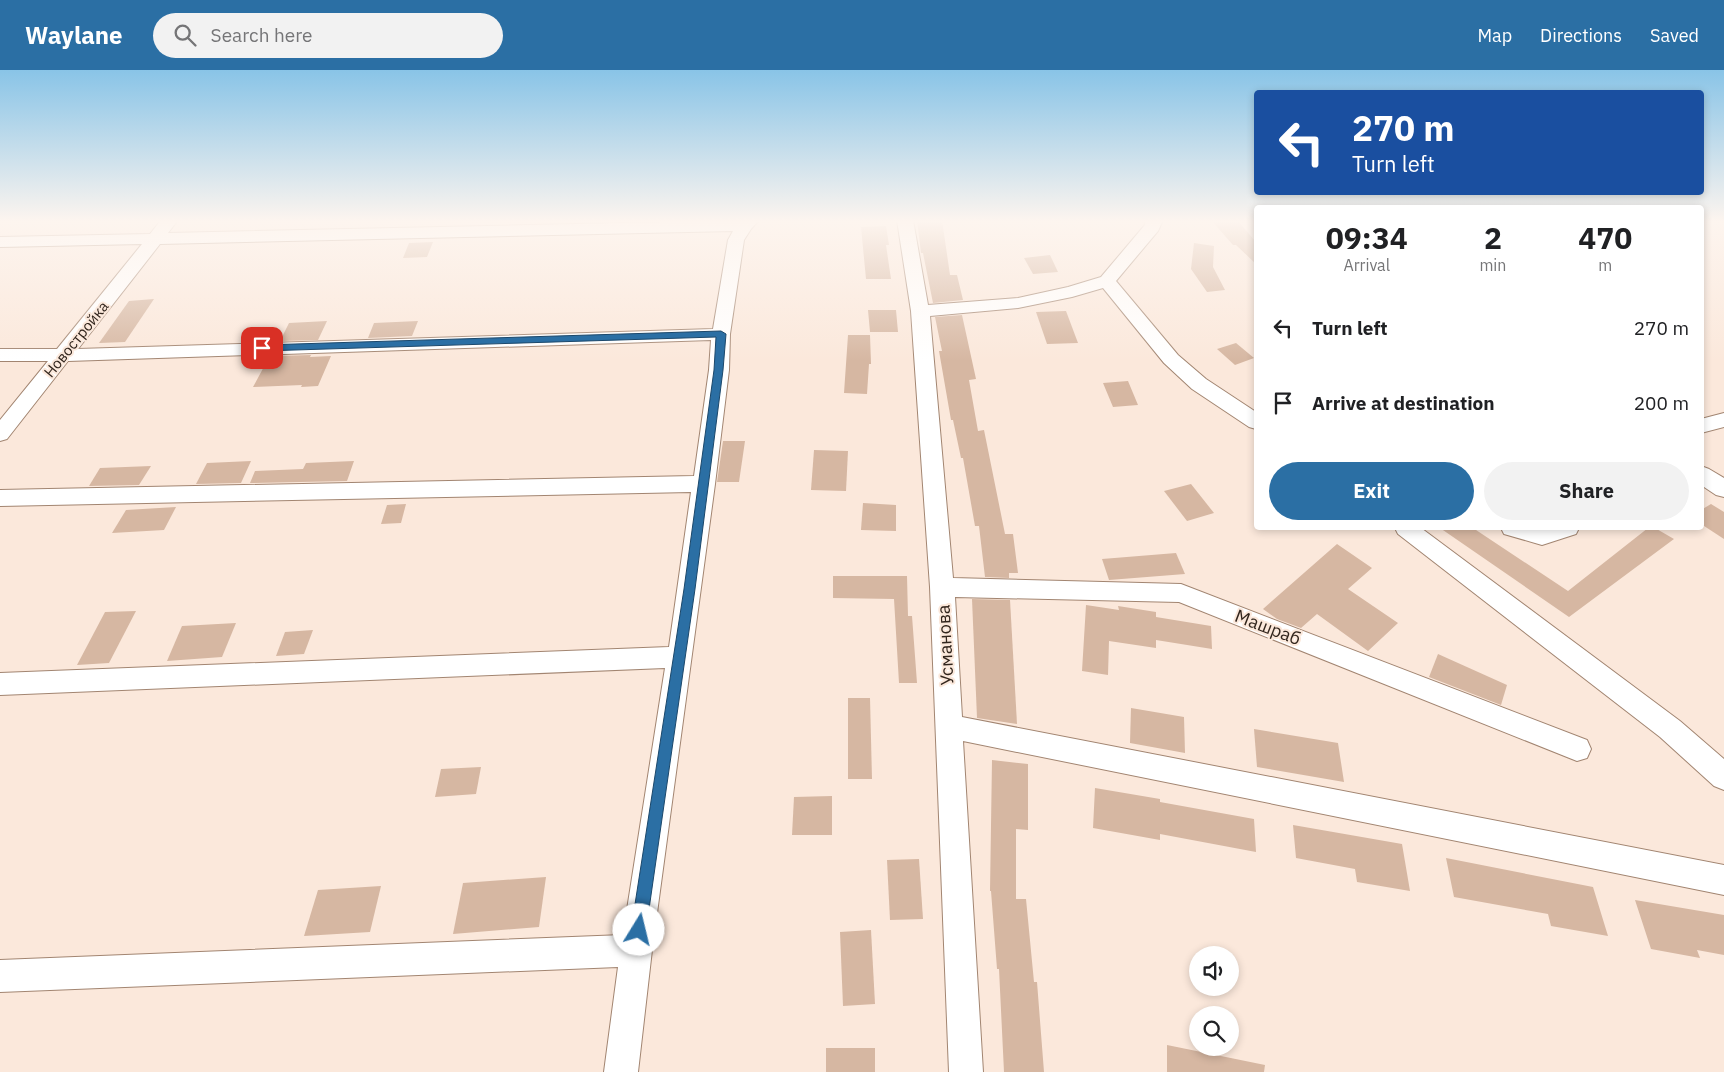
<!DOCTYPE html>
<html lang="en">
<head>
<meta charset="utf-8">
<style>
	:root { --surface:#fff; --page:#f2f2f2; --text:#202124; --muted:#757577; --accent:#2b6fa4 }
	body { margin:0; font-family:"IBM Plex Sans",sans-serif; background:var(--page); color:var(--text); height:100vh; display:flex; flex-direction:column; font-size:19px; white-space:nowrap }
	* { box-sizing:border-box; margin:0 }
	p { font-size:16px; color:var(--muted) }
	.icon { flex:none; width:28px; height:28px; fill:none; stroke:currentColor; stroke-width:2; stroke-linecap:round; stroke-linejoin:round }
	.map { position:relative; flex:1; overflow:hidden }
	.drawer { position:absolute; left:1254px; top:135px; width:450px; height:325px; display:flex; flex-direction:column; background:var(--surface); border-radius:5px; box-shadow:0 2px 8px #0003 }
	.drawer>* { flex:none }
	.hud { position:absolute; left:1254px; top:20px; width:450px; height:105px; border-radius:5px; box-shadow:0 2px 8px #0003; background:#1a4fa0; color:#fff; overflow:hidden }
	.controls { position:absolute; left:1189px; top:876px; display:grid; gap:10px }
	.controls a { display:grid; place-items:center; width:50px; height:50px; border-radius:50%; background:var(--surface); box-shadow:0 2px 8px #0003; font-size:25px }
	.pin { position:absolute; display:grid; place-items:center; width:42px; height:42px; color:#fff; margin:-21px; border-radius:10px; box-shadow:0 2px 8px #0006 }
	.me { position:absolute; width:55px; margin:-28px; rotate:9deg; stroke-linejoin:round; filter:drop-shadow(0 0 4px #0008) }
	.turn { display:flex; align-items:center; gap:18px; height:105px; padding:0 15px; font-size:22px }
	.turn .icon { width:65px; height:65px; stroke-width:2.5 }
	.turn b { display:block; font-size:35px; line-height:42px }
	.eta { display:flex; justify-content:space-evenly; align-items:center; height:85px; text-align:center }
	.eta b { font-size:30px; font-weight:800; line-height:35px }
	.cta { display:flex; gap:10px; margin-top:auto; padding:10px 15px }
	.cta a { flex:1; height:58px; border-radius:30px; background:var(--accent); color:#fff; font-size:20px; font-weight:800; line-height:58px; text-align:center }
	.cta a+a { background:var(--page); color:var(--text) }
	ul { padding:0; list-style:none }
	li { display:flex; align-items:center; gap:15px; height:75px; padding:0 15px }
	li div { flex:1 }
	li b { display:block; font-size:19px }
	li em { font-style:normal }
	header { display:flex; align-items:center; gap:30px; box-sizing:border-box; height:70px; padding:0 25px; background:var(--accent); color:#fff }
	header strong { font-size:24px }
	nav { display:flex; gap:28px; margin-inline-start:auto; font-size:18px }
	.search { width:350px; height:45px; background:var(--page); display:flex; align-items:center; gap:12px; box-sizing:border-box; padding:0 18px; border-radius:28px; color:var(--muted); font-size:19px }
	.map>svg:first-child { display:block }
</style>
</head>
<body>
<header>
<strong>Waylane</strong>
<div class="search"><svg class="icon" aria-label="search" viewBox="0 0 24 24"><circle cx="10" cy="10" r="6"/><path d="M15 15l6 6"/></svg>Search here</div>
<nav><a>Map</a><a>Directions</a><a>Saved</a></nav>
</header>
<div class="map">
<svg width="1724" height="1002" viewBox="0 0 1724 1002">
	<rect width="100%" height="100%" fill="#fbe8db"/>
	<!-- building -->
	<g fill="#d6b7a2">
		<polygon points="917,150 942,150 950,205 957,205 963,230 933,233 923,183 921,183"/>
		<polygon points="1211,150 1237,150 1256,172 1256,194 1236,175 1233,175"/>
		<polygon points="886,156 889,175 886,175 891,209 866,209 861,157"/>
		<polygon points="433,172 427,187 403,188 409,173"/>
		<polygon points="1194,173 1214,176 1213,197 1225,220 1207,222 1191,199"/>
		<polygon points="1050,185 1058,202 1033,204 1024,188"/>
		<polygon points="154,229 125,272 99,273 129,231"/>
		<polygon points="868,240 896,240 898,262 870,262"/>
		<polygon points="1066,241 1078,273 1047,274 1036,242"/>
		<polygon points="962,245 976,309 969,310 978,361 984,360 1005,464 1013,464 1018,503 1009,503 1009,508 985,507 979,456 975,456 963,388 961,388 953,350 951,350 939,281 942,281 935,247"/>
		<polygon points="327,251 318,270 280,271 289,253"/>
		<polygon points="418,251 412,266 368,268 374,253"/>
		<polygon points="848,265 870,265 871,294 869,294 867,324 844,323"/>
		<polygon points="1236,273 1254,288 1235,295 1217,279"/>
		<polygon points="311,285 310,287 331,286 318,316 301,317 302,315 253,317 267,291 270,291 272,286"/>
		<polygon points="1128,311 1138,335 1113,337 1103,313"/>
		<polygon points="723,371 745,371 739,412 717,412"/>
		<polygon points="814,380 848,381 846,421 811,420"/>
		<polygon points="251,391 241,413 196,414 207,393"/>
		<polygon points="354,391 347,411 250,413 255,401 303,399 306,393"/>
		<polygon points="151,396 139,415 89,416 100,398"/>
		<polygon points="1191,414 1214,443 1187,451 1164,421"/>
		<polygon points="863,433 896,435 896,461 861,460"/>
		<polygon points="406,434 401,453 381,454 387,435"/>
		<polygon points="1711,434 1724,442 1724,469 1701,454 1701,440"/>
		<polygon points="176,437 164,460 112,463 126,440"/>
		<polygon points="1440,458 1473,458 1568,521 1648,458 1655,458 1674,469 1569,547"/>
		<polygon points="1337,474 1372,498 1348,519 1398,553 1368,581 1317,544 1301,558 1277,549 1263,539"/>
		<polygon points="1176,483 1185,504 1109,510 1102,489"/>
		<polygon points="833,506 907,506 908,546 912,546 917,613 899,613 894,529 833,528"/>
		<polygon points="972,529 1010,530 1017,654 977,648"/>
		<polygon points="1086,535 1119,540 1118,536 1156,542 1156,547 1211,556 1212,579 1156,570 1156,578 1109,571 1108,605 1082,601"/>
		<polygon points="136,541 109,593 77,595 105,542"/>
		<polygon points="236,553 222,587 167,591 182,556"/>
		<polygon points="313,560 304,584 276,586 285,562"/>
		<polygon points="1438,584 1507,615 1501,635 1429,607"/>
		<polygon points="848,628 870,628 872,709 848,709"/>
		<polygon points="1131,638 1184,647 1185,683 1130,673"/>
		<polygon points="1254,659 1338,673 1344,712 1257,697"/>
		<polygon points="992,690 1028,694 1028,760 1016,759 1016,829 1026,829 1034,912 1037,912 1044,1002 1004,1002 999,899 997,899 991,821 990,821"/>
		<polygon points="481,697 476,724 435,727 441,699"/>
		<polygon points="1095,718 1160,729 1160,732 1254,749 1256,782 1160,764 1160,770 1093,758"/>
		<polygon points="832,726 832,765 792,765 794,727"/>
		<polygon points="1293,755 1402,774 1410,821 1357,812 1355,799 1296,788"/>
		<polygon points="1446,788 1593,817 1608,866 1551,856 1548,844 1454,827"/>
		<polygon points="919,789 923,849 890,850 887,790"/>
		<polygon points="546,807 539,857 453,864 463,813"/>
		<polygon points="381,816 370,862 304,866 318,820"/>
		<polygon points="1635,830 1724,845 1724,885 1697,880 1700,888 1651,879"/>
		<polygon points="871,860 875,934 843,936 840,862"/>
		<polygon points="1167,975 1265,995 1264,1002 1167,1002"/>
		<rect x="826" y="978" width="49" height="24"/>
	</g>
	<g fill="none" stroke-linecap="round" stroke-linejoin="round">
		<defs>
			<g id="minor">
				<path d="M161 150H178L168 163 759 150 751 159 744 170 730 264 729 300 715 414 652 880 638 1002H604L618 897 0 922V890L623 865 665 598 0 625V603L669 577 691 422 0 436V420L694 406 709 300 711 270 68 291 7 369 0 371V350L48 291H0V279H57L142 174 0 177V167L150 164ZM733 161 728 170 713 259 78 279 160 174Z"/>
				<polygon points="897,150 913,150 928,235 1018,228 1068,217 1101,207 1144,156 1147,150 1163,150 1158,161 1116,211 1178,285 1206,309 1256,342 1256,359 1249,357 1192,319 1164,293 1103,218 1072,227 1018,238 930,246 953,508 1181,514 1587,670 1591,679 1587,688 1577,691 1179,532 955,527 962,647 1724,795 1724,825 963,671 983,1002 949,1002 930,517 911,241"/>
				<polygon points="1724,343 1724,357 1701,363 1701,349"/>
				<polygon points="1701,396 1709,399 1724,408 1724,427 1716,425 1701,415"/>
				<polygon points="1395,458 1421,458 1680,651 1724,689 1724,720 1714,716 1660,667 1398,464"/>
				<polygon points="1501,458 1579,458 1576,464 1542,475 1504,464"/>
			</g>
		</defs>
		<!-- minor casing -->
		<use href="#minor" stroke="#a28571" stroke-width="2"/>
		<!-- minor -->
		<use href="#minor" fill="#fff" fill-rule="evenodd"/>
	</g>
	<!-- sky -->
	<linearGradient id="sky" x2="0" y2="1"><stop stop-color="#89c4e7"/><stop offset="0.52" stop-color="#fdf5ef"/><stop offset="1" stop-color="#fdf5ef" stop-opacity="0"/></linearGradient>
	<rect width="1724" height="291" fill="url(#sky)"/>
	<!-- route -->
	<polygon fill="#2b6fa4" stroke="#1c486b" points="721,261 726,264 723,300 695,519 646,860 644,866 639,868 633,866 631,860 684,519 714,300 716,267 262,281 258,278 262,275"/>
	<g text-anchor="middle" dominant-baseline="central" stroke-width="4" stroke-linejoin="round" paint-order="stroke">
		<!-- far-street labels -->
		<g font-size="15" fill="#31251d" stroke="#fbe8db">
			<text transform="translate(76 269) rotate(-51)">Новостройка</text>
		</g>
		<!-- street labels -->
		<g font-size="18" fill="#31251d" stroke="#fbe8db">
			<text transform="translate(1268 557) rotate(21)">Машраб</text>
			<text transform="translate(945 575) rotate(-93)">Усманова</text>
		</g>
	</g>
</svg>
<div class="controls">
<a><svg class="icon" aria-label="sound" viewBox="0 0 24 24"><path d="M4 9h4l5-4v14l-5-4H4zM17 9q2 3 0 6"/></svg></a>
<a><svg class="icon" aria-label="search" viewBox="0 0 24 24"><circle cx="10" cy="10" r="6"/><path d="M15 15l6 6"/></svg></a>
</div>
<div class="pin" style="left:262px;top:278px;background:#d93025"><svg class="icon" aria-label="arrive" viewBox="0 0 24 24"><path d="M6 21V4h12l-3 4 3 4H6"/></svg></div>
<svg class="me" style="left:639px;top:860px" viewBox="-20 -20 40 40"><circle r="19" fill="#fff"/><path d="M0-13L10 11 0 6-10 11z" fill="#2b6fa4"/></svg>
<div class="hud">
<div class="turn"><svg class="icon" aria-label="left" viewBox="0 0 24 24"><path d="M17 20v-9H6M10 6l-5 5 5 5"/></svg><div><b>270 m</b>Turn left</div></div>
</div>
<section class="drawer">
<div class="eta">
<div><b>09:34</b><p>Arrival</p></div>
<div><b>2</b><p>min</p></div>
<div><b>470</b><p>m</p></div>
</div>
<ul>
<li><svg class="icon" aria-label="left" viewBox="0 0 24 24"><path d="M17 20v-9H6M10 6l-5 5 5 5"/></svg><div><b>Turn left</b></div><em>270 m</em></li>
<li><svg class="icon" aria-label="arrive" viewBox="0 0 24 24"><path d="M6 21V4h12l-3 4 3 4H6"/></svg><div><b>Arrive at destination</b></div><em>200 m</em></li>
</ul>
<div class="cta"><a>Exit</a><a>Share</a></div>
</section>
</div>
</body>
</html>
